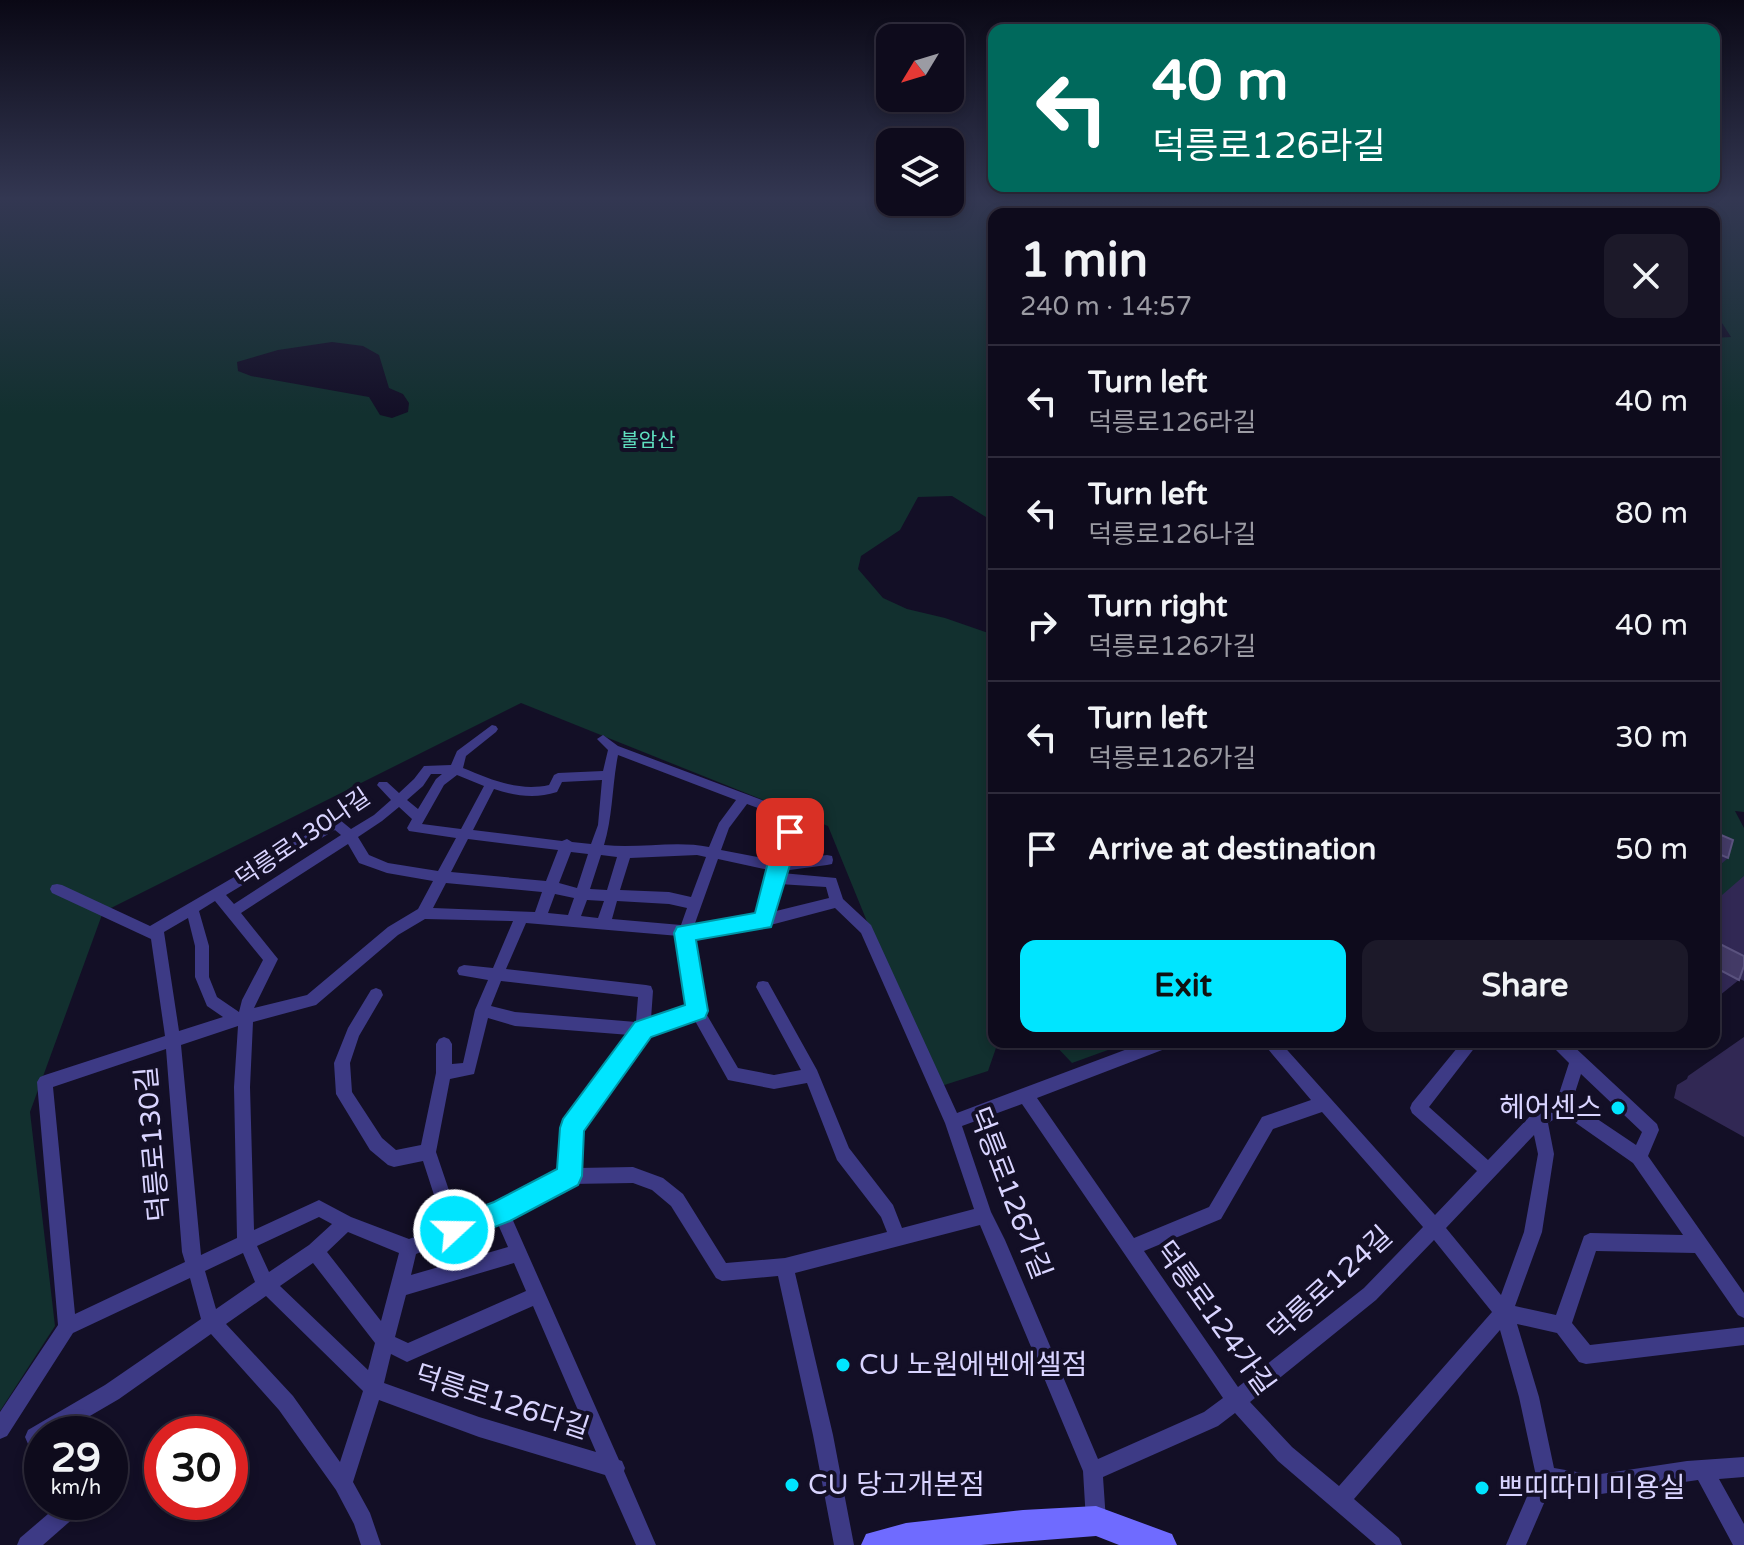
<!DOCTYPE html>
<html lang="en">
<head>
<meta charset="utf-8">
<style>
	:root { --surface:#0e0b1c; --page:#1c1929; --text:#f1f3f6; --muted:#9b9ba3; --line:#2e2b3b; --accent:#00e5ff }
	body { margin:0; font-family:"Varela Round","Noto Sans KR",sans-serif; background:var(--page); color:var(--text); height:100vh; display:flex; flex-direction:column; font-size:30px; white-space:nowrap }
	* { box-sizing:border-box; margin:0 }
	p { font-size:26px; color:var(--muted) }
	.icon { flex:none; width:44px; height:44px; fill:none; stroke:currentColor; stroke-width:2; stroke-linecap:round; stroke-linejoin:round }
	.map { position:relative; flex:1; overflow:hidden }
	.drawer { position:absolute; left:988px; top:208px; width:732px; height:840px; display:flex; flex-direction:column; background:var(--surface); border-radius:16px; box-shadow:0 4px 12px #0003,0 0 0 2px var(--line) }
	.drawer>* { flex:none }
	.guide { position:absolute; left:988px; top:24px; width:732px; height:168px; border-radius:16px; box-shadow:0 4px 12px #0003,0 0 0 2px var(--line); background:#00695c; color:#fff; overflow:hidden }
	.needle { width:52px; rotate:232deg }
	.buttons { position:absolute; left:876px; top:24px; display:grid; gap:16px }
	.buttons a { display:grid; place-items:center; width:88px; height:88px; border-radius:16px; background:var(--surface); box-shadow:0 4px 12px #0003,0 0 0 2px var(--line); font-size:40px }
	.speed { position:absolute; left:24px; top:1416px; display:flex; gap:16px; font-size:40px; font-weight:700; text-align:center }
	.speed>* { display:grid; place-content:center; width:104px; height:104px; border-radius:50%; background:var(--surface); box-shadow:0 4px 12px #0003,0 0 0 2px var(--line); line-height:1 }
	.speed small { font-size:20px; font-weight:400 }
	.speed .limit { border:12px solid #d22; background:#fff; color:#111 }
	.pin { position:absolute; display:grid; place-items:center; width:68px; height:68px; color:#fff; margin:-34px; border-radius:16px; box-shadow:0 4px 12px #0006 }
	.me { position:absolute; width:88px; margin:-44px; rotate:69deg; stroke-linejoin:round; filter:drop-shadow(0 0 6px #0008) }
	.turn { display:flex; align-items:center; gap:28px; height:168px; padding:0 32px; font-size:36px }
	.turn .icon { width:104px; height:104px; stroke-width:2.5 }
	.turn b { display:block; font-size:56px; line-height:68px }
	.round { display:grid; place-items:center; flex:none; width:84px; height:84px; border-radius:16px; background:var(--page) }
	.summary { display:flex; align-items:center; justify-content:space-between; height:136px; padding:0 32px }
	h1 { font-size:48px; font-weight:700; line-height:60px }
	.primary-button { display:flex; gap:16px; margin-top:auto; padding:16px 32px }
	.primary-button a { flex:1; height:92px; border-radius:16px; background:var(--accent); color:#111; font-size:32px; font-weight:700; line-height:92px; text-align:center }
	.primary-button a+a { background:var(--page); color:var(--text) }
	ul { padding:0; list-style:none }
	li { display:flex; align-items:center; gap:24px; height:112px; padding:0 32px; border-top:2px solid var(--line) }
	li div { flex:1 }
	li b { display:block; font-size:30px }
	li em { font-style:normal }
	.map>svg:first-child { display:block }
</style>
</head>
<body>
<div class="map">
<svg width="1744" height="1545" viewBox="0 0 1744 1545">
	<rect width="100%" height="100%" fill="#130f26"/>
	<!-- green -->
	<path fill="#12302f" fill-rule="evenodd" d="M0 198H890V202H950V198H1744V812L1735 811 1744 828V901L1714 895V338L1731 337 1722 323 1714 320V214H994V522L952 496 918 497 900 530 861 556 858 569 883 598 907 609 945 618 994 635V1042H1130L1072 1063 1053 1043 996 1048 988 1071 935 1088 828 826 521 703 103 912 30 1112 55 1326 0 1411ZM332 342 363 346 379 355 389 388 403 394 409 403 408 412 392 418 380 415 369 397 251 376 238 371 237 362 278 350Z"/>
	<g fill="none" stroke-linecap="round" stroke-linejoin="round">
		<!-- street -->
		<g fill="#3d3a85" fill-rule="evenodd">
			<path d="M492 725 496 726 498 729 496 732 466 756 463 768C490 779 518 792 549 785L554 775 558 773 603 771 608 750 597 739 603 735 618 746 802 815 804 818 786 860 827 855 832 856 833 860 832 864 827 865 782 871V873L836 878 843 899 871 925 957 1113 1146 1042H1173L1170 1047 1037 1098 1134 1238 1209 1207 1262 1117 1311 1100 1262 1042H1280L1435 1215 1477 1171 1412 1113 1410 1108 1412 1103 1462 1042H1479L1429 1107 1488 1160 1533 1113 1557 1100 1569 1063 1553 1047 1550 1042H1569L1657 1124 1659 1130 1648 1156 1744 1293V1318L1738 1315 1695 1253 1596 1251 1572 1323 1590 1345 1744 1327V1345L1586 1364 1579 1362 1557 1333 1517 1324 1539 1397 1554 1468 1594 1475 1687 1461 1744 1457V1477L1719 1479 1744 1524V1545H1733L1698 1480 1594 1495 1551 1487 1526 1545H1506L1536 1476 1519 1397 1500 1330 1354 1499 1399 1538 1402 1545H1376L1278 1461 1235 1413 1218 1426 1103 1477 1106 1521 1103 1528 1096 1531 1089 1528 1086 1521 1083 1471 980 1225 795 1273 833 1435 854 1545H834L813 1435 778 1276 722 1281 716 1278 671 1206 652 1190 633 1183 570 1184 511 1216 619 1460 622 1461 625 1468 624 1471 656 1545H636L605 1475 479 1437 379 1400 353 1482 370 1513 381 1545H361L354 1524 336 1490 279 1410 211 1334 119 1399 59 1434H42V1444L35 1447 28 1444 25 1437 28 1430 105 1385 201 1319 190 1278 73 1333 7 1436 0 1439V1412L58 1325 37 1082 40 1077 45 1075 165 1036 151 939 52 893 50 889 52 885 57 884 62 885 150 926 332 820H340L351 829 374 815 391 800 377 785 379 782H387L399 793 414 779 424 766 451 765 457 751ZM618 755 736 800 719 823 709 847C675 840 639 849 604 845 613 816 612 785 618 755ZM431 774H442L436 779 418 809 407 800 423 786ZM457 775 484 786 461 829 422 824 444 785ZM602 780 598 825 591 844 572 842 567 839 562 841 473 830 494 789C516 796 535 799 557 792L562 782ZM747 804 791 820 773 860 721 850 729 828ZM399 807 412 819 407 828 409 831 456 838 438 871 388 863 369 855 358 837 382 821ZM335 830 341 835 234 904 226 895ZM468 839 558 850 546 881 451 872ZM348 844 359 863 387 873 433 881 418 909 388 927 307 995 254 1008 278 959 241 913ZM571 852 588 854 577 888 559 883ZM601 855 617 857 607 890 590 889ZM697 855 706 857 691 897 669 892 620 890 630 858ZM718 859 769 870 758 916 694 926ZM446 883 542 892 535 912 433 908ZM779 884 826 887 829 898 772 912ZM555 894 574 898 568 915 548 913ZM587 900 604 901 598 918 581 916ZM215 901 263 960 242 1000 239 1012 217 997 209 977V946L199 911ZM617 901 669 904 687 908 681 925 612 919ZM835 908 861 933 945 1123 974 1209 902 1228 893 1205 849 1148 817 1070 768 982 763 981 758 982 756 987 801 1070 774 1075 738 1068 704 1010 693 938 763 927ZM188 918 195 946V977L207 1006 223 1017 179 1031 164 932ZM425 919 513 921 493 968 464 965 459 967 457 971 459 975 488 980 475 1010 463 1063 452 1064V1044L449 1039 444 1037 439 1039 436 1044V1073L421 1145 396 1150 382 1138 352 1092 350 1063 359 1036 383 995 381 990 376 988 371 990 348 1028 334 1063 336 1094 370 1150 388 1165 394 1167 423 1161 444 1226 409 1239 351 1217 319 1200 254 1230 250 1087 253 1022 316 1005 398 935ZM526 923 679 936 689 1007 651 1019 653 991 651 986 646 985 506 969ZM501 981 638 997 636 1022 515 1012 491 1006ZM488 1018 515 1026 630 1035 566 1122 564 1128 561 1171 496 1205 459 1220 436 1152 450 1079 474 1074ZM694 1019 728 1080 774 1089 807 1083 837 1160 881 1217 887 1232 785 1258 726 1263 683 1194 663 1178 633 1167 578 1168 580 1130 648 1034ZM238 1026 234 1087 237 1238 201 1255 181 1045ZM166 1049 182 1252 185 1262 75 1314 53 1087ZM1581 1074 1642 1132 1636 1145 1572 1102ZM1022 1104 1223 1398 1204 1412 1098 1459 1005 1240 991 1212 962 1126ZM1322 1112 1423 1227 1364 1288 1238 1387 1144 1251 1221 1219 1273 1129ZM1563 1114 1633 1163 1683 1235 1590 1233 1584 1236 1556 1315 1515 1306 1542 1232 1554 1154 1548 1123ZM1534 1135 1538 1154 1524 1232 1501 1295 1446 1228ZM319 1217 332 1224 309 1245 269 1272 257 1246ZM497 1222 508 1247 411 1275 416 1254ZM348 1232 399 1253 381 1321 327 1252ZM1434 1240 1492 1312 1339 1486 1292 1447 1250 1402 1376 1300ZM243 1253 255 1282 216 1309 205 1271ZM313 1263 375 1343 368 1370 280 1286ZM514 1263 526 1291 408 1343 395 1337 406 1295ZM266 1296 363 1391 340 1462 293 1396 226 1324ZM533 1306 596 1452 479 1417 384 1383 391 1354 407 1362Z"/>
			<polygon points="62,1502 87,1502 84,1509 43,1545 17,1545 20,1538"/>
		</g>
		<!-- secondary -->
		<polygon fill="#6f6bff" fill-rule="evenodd" points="1096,1506 1172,1534 1177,1545 1119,1545 1096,1536 981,1545 861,1545 866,1534 906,1523 1023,1510"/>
	</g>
	<!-- wall -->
	<g fill="#312854">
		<polygon points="1714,832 1728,858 1714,870"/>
		<polygon points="1744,876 1744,981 1740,979 1714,1000 1714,902"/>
		<polygon points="1744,1037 1744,1137 1674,1098 1677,1085 1687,1079 1688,1076"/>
		<polygon points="1634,1042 1658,1042 1648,1050"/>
	</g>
	<!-- building -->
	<g fill="#433a66" stroke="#5a527e" stroke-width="2">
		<polygon points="1714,832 1733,840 1728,858 1714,852"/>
		<polygon points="1714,941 1744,956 1744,966 1739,980 1714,967"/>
	</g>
	<!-- sky -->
	<linearGradient id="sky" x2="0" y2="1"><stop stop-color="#0a0815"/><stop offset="0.48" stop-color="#333752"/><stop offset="1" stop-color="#333752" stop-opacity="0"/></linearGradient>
	<rect width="1744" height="414" fill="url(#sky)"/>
	<!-- route -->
	<polygon fill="#00e5ff" stroke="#0095a6" stroke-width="2" points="790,824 797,827 800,832 771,927 696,940 708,1011 705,1018 651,1037 584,1131 582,1176 578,1185 510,1221 454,1243 444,1239 441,1230 444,1221 494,1202 557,1169 560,1128 563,1119 635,1022 685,1005 674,933 677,927 755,913 767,866 780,832 783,827"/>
	<!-- markers -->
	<g fill="#00e5ff" stroke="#130f26" stroke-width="3">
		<circle cx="1618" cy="1108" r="8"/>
		<circle cx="843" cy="1365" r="8"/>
		<circle cx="792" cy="1485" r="8"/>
		<circle cx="1482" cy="1488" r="8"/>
	</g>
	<g text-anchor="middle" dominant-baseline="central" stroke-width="8" stroke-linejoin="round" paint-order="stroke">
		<!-- far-park labels -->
		<g font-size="20" fill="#5fe0c0" stroke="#130f26">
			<text x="648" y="441">불암산</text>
		</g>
		<!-- street labels -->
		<g font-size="24" fill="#d9d4ff" stroke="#130f26">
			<text transform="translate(303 838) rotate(-34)">덕릉로130나길</text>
		</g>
		<!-- near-poi labels -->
		<g font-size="28" fill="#d9d4ff" stroke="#130f26" text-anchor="start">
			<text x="1602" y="1108" text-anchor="end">헤어센스</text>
			<text x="859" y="1365">CU 노원에벤에셀점</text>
			<text x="808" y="1485">CU 당고개본점</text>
			<text x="1498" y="1488">쁘띠따미 미용실</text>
		</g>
		<!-- near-street labels -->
		<g font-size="28" fill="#d9d4ff" stroke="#130f26">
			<text transform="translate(153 1144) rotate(-95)">덕릉로130길</text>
			<text transform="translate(1010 1193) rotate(69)">덕릉로126가길</text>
			<text transform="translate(1330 1284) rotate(-42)">덕릉로124길</text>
			<text transform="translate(1215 1318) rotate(54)">덕릉로124가길</text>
			<text transform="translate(502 1402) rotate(18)">덕릉로126다길</text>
		</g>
	</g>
</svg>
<div class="buttons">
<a><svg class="needle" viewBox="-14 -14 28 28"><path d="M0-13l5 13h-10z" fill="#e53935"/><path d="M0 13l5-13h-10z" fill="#9b9ba3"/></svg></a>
<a><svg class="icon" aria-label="layers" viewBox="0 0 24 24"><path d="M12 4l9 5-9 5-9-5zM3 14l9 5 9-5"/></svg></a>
</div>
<div class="speed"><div>29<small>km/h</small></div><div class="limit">30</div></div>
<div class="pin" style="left:790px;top:832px;background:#d93025"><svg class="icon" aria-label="arrive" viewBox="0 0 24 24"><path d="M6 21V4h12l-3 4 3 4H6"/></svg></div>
<svg class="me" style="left:454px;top:1230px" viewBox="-20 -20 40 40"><circle r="17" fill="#00e5ff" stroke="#fff" stroke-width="3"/><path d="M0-11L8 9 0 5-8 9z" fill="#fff"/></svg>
<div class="guide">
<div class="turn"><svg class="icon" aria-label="left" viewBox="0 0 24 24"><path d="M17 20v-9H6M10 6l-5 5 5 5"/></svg><div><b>40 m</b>덕릉로126라길</div></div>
</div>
<section class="drawer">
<div class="summary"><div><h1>1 min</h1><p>240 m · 14:57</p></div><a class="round"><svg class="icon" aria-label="close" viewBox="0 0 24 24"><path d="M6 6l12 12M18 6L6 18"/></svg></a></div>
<ul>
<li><svg class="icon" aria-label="left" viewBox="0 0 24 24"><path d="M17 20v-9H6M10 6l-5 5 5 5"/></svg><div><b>Turn left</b><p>덕릉로126라길</p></div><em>40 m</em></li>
<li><svg class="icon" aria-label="left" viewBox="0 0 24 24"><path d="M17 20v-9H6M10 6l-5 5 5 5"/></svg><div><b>Turn left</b><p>덕릉로126나길</p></div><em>80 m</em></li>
<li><svg class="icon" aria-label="right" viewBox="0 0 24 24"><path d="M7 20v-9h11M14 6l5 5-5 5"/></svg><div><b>Turn right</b><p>덕릉로126가길</p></div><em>40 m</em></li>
<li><svg class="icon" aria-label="left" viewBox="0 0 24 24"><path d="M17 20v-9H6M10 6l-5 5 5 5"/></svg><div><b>Turn left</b><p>덕릉로126가길</p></div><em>30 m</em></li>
<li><svg class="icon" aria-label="arrive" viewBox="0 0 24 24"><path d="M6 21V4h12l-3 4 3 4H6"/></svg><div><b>Arrive at destination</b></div><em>50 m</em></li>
</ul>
<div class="primary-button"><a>Exit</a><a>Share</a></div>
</section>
</div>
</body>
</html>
